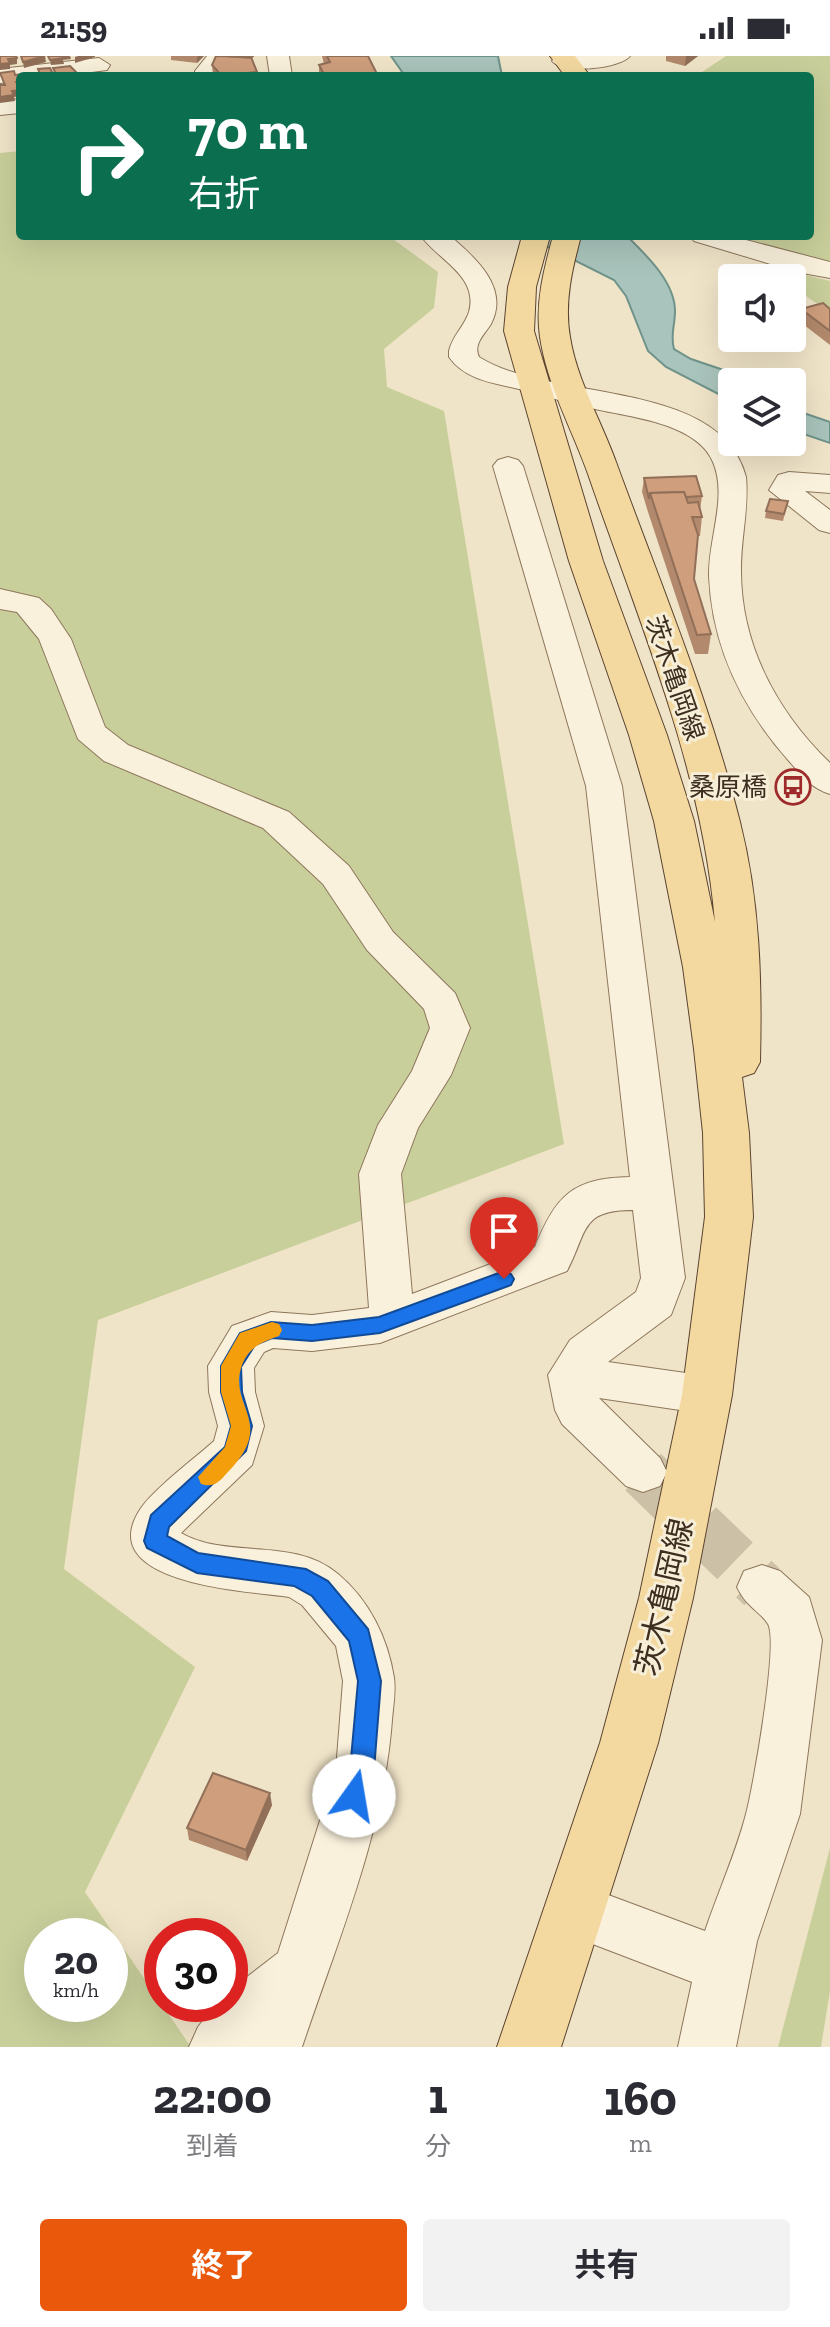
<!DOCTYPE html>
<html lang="ja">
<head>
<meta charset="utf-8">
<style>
	:root { --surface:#fff; --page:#f2f2f3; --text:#2b2b33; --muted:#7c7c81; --accent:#ea580c }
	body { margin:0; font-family:"Zilla Slab","Noto Sans JP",serif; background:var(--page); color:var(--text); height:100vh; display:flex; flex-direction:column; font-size:30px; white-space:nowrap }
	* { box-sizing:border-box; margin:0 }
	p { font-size:26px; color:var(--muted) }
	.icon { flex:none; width:44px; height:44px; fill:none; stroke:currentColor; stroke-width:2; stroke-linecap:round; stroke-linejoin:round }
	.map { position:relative; height:1991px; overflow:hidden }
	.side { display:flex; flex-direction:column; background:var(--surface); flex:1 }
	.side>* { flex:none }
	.top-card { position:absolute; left:16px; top:16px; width:798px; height:168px; border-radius:8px; box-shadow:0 8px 32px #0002; background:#0b6e4f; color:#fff; overflow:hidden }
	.controls { position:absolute; left:718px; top:208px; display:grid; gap:16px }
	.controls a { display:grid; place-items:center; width:88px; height:88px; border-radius:8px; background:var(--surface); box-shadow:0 8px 32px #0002; font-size:40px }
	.speed { position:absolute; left:24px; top:1862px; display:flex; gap:16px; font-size:40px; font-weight:700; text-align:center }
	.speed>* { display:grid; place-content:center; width:104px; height:104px; border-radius:50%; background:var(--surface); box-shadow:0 8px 32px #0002; line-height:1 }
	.speed small { font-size:20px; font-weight:400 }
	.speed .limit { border:12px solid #d22; background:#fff; color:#111 }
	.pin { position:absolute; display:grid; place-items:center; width:68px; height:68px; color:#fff; margin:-82px -34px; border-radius:50% 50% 50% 0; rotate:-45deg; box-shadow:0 0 8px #0007 }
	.pin .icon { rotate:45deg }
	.me { position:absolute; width:88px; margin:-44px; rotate:13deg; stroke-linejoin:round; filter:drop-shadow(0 0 6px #0008) }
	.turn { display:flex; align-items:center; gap:28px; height:168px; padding:0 40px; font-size:36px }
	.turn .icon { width:104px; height:104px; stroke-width:2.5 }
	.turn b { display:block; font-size:56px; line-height:68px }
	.eta { display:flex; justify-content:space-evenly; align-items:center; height:136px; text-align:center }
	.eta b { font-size:48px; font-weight:700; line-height:56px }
	.button { display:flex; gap:16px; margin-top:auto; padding:16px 40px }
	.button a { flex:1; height:92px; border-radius:8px; background:var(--accent); color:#fff; font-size:32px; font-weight:700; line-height:92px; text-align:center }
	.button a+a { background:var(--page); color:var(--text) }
	.status { display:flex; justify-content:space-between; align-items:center; height:56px; padding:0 40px; background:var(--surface); direction:ltr }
	.status svg { height:22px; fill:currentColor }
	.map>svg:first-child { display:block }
</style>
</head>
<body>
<div class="status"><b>21:59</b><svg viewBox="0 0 49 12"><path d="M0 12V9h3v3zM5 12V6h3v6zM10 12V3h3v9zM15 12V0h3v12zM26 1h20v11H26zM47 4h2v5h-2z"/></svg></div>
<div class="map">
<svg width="830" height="1991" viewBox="0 0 830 1991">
	<rect width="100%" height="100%" fill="#f0e4c8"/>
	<!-- green -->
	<g fill="#c9cf9b" fill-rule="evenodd">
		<polygon points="726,0 830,0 830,209 730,180 810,180 810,20 696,20"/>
		<path d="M20 95V180H389L438 216 434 252 384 293 387 331 444 355 564 1088 98 1264 64 1513 195 1611 85 1836 191 1991H0V97ZM42 1880H110V1948H42Z"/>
		<polygon points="802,218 830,225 830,257 792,230 792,222 783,220"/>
		<polygon points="830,1792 830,1935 821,1991 778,1991"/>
	</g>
	<!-- water -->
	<g fill="#a9c4bc" stroke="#6f938a" stroke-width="2">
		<polygon points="391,0 498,0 502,20 405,20"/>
		<path d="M526 180H627C646 199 675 226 675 255 675 270 670 279 674 293L691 303 759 326H732V345L666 311 648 295 626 240 614 224Z"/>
		<polygon points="792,353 830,366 830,387 792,374"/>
	</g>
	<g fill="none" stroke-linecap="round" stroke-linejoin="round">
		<!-- minor-tunnel -->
		<polyline stroke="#ccc0a6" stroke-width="51" stroke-dasharray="51 26" stroke-linecap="butt" points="643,1416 762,1531"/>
		<defs>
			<g id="minor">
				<polygon points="207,0 230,0 217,16 218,20 196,20 195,15"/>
				<polygon points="267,0 289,0 292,20 270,20"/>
				<path d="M556 0H630C620 13 562 18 552 5Z"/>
				<polygon points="99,2 110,9 107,14 61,20 20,20 20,25 0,27 0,13"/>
				<polygon points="20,43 20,57 0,59 0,45"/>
				<path d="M421 180H450C475 201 510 232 491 268 484 279 473 288 479 301 551 347 721 322 746 421 749 452 741 481 741 512 740 588 777 656 830 707V738C812 733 801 719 789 705 742 652 712 591 709 520 708 483 728 441 713 406 697 367 630 361 595 353 569 347 544 340 519 333 494 327 465 324 449 301V295C452 280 464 271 469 256 479 220 438 204 421 180Z"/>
				<polygon points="690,180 731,180 830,206 830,222 797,216 694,185"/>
				<path d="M508 401 518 404 523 410 622 730 685 1222 671 1259 608 1306 707 1320 723 1325 730 1339 723 1353 707 1358 599 1342 660 1402 667 1416 660 1430 643 1436 626 1430 562 1368 555 1354 548 1319 570 1284 636 1236 641 1222 633 1154C580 1154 588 1175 567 1215L380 1287 312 1295 273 1292 264 1296 254 1312 255 1336 264 1370 252 1409 181 1477C228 1504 294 1480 338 1518 369 1544 388 1582 394 1622 396 1635 393 1651 392 1664 384 1776 337 1886 302 1991H189L198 1971 215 1948H230V1934L278 1897 336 1714 343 1625 336 1590 302 1549 289 1541C248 1535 90 1528 141 1452 155 1432 194 1403 214 1385L218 1370 209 1336 208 1310 232 1270 271 1256 312 1259 369 1252 359 1118 378 1069 412 1015 430 972 424 953 367 894 323 828 263 772 104 705 78 683 39 583 17 556 0 553V533L39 542 51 553 71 583 105 671 128 689 289 756 349 810 393 876 455 937 470 972 451 1019 418 1072 401 1118 412 1238 535 1191C556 1140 572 1122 630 1121L586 730 493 410 498 404Z"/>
				<polygon points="789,416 830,419 830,437 805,435 830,454 830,477 819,474 769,434 778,419"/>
				<path d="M762 1509 780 1515 809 1541 822 1584 800 1758 757 1885 736 1991H678L692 1926 556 1874 548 1855 556 1836 576 1827 705 1875C718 1836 736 1797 746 1758 753 1732 779 1586 768 1568 760 1555 747 1552 737 1531L744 1515Z"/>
			</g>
			<g id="major">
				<polygon points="550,0 575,0 590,20 565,20"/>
				<path d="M522 180H550L536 231 534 275 603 505 667 679 694 765 715 866C702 711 638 563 588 418 572 373 547 329 540 281 535 247 544 213 553 180H581C572 213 564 247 570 281 577 325 601 364 616 406 659 524 709 643 740 766 760 845 762 925 760 1006L754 1017 742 1021 749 1077 753 1161 732 1339 693 1542 658 1687 561 1991H497L600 1687 639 1542 682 1339 705 1161 703 1077 694 993 683 911 654 765 629 679 569 505 504 275 508 231Z"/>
			</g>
		</defs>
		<!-- minor casing -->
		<use href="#minor" stroke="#8d765c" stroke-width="2"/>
		<!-- major casing -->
		<use href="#major" stroke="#5b4430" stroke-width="2"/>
		<!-- minor -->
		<use href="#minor" fill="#faf1dc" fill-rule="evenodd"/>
		<!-- major -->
		<use href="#major" fill="#f3d9a0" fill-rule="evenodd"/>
	</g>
	<!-- wall -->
	<g fill="#b2896c">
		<polygon points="171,0 204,0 197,7 171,4"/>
		<polygon points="322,0 368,0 378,20 319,20 319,9 324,8"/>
		<polygon points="666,0 698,0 685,10 666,5"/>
		<polygon points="212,9 257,16 257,18 268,20 213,20"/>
		<polygon points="801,253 830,253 830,289 799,265"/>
		<polygon points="644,422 702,440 700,454 702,461 700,480 698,480 694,523 711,578 708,598 695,598 648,456 642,436"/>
		<polygon points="788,445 783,465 765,462 766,455"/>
		<polygon points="272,1749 247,1805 189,1784 187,1772"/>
	</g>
	<!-- shaded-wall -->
	<g fill="#916f58">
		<polygon points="45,0 46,6 24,12 23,6"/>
		<polygon points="62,0 70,0 71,3 63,4 64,8 51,9 50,4"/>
		<polygon points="78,0 95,0 95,1 75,7 75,1"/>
		<polygon points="198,0 204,0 197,7 197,2"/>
		<polygon points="686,0 698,0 685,10"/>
		<polygon points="17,2 17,8 10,9 10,13 0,14 0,8 8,3"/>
		<polygon points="257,16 257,20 222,20"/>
		<polygon points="77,17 77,20 57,20"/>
		<polygon points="20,34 20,40 14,41 15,45 0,47 0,41 12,35"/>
		<polygon points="270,1737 272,1749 247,1805 246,1794"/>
	</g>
	<!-- building -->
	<g fill="#cf9f7d" stroke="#916f58" stroke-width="2">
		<polygon points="0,0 16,0 17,2 8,3 10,7 0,8"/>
		<polygon points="21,0 45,0 23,6"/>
		<polygon points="48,0 62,0 63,2 50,4"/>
		<polygon points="216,0 251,1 257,16 222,20 212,9"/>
		<polygon points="226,0 253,0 251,2"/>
		<polygon points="327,0 368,0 378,20 325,20 319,9 330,6"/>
		<polygon points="70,10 77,17 57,20 53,12"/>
		<polygon points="50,12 54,20 28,20 28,19 40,18 38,13"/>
		<polygon points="14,15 15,19 23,18 24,20 20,20 20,25 16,26 20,34 12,35 14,39 0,41 0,29 5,29 0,17"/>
		<polygon points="266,17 268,20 242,20"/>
		<polygon points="823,247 830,253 830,275 801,253"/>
		<polygon points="696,420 702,440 686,441 684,436 650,437 649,443 644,422"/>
		<polygon points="684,436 688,447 698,446 702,461 692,461 698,479 694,523 711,578 697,579 650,437"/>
		<polygon points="770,443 788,445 784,458 766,455"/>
		<polygon points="213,1717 270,1737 246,1794 187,1772"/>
	</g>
	<!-- route -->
	<polygon fill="#1a73e8" stroke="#114b97" stroke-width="2" points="504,1215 511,1218 514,1223 511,1229 380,1277 312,1285 272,1282 255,1289 241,1311 242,1336 252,1370 246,1395 169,1471 167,1480 198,1497 306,1513 328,1525 368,1573 381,1625 374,1714 363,1748 354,1752 346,1748 342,1740 350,1714 358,1625 349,1585 312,1540 294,1530 197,1517 147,1492 144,1485 151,1459 225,1391 231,1370 221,1336 221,1310 240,1277 271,1266 312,1269 379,1261"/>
	<!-- slow -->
	<path fill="#f59e0b" d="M272 1266 279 1268 282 1274 279 1280C262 1286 249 1291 242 1309 227 1351 278 1366 227 1417 219 1426 214 1432 201 1428L198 1421 225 1391 231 1370 221 1336V1310L240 1277Z"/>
	<!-- icons -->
	<defs>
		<symbol id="bus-ring" viewBox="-11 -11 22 22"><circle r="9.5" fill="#f7eed8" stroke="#9e2a2b" stroke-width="1.5"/><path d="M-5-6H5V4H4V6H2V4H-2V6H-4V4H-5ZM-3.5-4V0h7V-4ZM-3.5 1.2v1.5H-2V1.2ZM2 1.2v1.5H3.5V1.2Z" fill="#9e2a2b"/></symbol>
	</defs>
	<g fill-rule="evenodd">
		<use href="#bus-ring" x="773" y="711" width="40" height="40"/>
	</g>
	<g text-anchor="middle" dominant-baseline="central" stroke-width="6" stroke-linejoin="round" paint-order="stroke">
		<!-- street labels -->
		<g font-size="26" fill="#3d2e20" stroke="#f7eed8">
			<text transform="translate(675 622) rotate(71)">茨木亀岡線</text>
		</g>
		<!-- poi labels -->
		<g font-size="26" fill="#3d2e20" stroke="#f7eed8" text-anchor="end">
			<text x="767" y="731">桑原橋</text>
		</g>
		<!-- near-street labels -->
		<g font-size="32" fill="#3d2e20" stroke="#f7eed8">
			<text transform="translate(664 1541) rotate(-77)">茨木亀岡線</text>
		</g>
	</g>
</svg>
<div class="controls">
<a><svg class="icon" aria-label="sound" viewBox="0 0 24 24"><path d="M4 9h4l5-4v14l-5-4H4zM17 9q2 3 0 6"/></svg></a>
<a><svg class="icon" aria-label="layers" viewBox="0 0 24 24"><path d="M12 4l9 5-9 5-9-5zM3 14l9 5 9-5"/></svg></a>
</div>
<div class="speed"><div>20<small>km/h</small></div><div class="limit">30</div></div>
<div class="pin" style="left:504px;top:1223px;background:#d93025"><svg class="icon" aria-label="arrive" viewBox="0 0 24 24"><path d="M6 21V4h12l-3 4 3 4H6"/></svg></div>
<svg class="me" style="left:354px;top:1740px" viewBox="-20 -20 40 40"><circle r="19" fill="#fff"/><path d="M0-13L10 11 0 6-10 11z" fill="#1a73e8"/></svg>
<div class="top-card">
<div class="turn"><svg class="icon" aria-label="right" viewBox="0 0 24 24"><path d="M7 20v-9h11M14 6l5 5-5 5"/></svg><div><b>70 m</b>右折</div></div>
</div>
</div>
<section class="side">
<div class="eta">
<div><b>22:00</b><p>到着</p></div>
<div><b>1</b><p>分</p></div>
<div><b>160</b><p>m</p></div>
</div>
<div class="button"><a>終了</a><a>共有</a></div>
</section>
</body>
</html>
